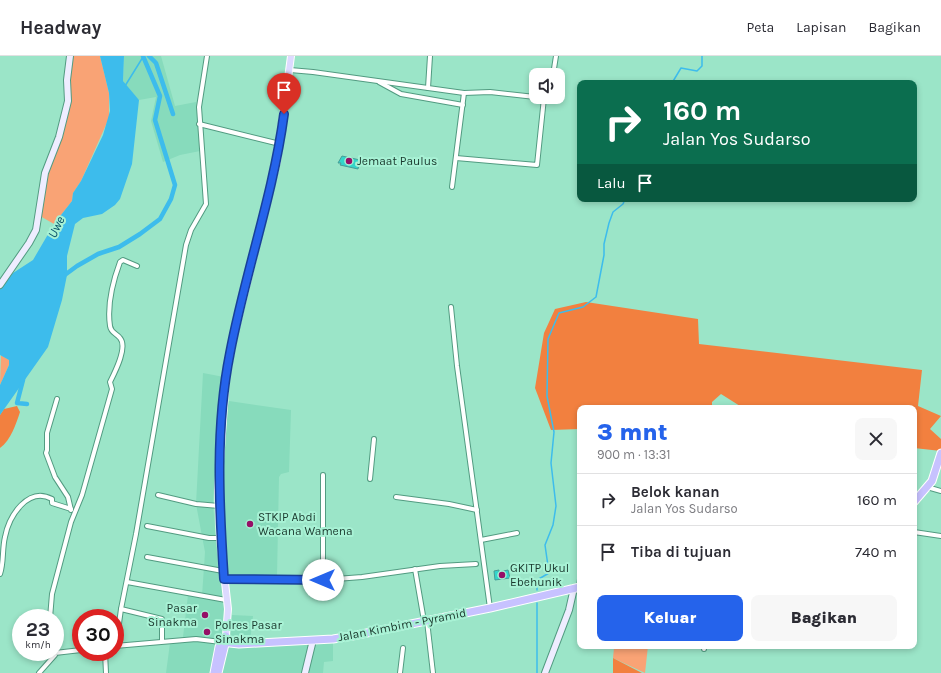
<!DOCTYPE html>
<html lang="id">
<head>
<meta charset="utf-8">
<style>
	:root { --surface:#fff; --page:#f7f7f7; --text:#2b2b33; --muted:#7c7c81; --line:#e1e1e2; --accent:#2563eb }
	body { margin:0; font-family:Karla,sans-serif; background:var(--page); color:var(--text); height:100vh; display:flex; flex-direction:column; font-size:15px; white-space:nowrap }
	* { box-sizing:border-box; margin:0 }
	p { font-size:13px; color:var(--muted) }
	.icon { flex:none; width:22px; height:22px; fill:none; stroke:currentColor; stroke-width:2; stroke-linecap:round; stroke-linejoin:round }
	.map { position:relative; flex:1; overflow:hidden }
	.side { position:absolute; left:577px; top:349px; width:340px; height:244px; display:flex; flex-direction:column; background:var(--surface); border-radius:8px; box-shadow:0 2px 6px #0003 }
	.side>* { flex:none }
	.hud { position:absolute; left:577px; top:24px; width:340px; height:122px; border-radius:8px; box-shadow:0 2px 6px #0003; background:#0b6e4f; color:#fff; overflow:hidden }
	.controls { position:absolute; left:529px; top:12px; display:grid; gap:8px }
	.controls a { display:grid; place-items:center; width:36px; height:36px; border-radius:8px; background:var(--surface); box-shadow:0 2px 6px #0003; font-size:20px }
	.speed { position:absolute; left:12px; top:553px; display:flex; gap:8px; font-size:20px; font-weight:700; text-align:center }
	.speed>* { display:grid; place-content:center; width:52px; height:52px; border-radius:50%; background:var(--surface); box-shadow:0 2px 6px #0003; line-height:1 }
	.speed small { font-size:10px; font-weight:400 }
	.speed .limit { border:6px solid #d22; background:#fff; color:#111 }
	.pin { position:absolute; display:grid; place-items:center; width:34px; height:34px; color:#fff; margin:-41px -17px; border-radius:50% 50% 50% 0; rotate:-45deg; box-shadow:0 0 4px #0007 }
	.pin .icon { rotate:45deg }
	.me { position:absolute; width:44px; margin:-22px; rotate:270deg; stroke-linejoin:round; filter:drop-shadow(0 0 3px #0008) }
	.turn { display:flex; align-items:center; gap:14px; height:84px; padding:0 20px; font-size:18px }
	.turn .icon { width:52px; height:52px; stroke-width:2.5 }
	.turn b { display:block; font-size:28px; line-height:34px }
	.then { display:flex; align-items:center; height:38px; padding:0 20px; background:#0003; gap:8px; font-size:15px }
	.round { display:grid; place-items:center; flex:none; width:42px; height:42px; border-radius:8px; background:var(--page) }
	.headline { display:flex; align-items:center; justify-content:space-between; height:68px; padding:0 20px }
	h1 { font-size:24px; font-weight:800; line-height:30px; color:var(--accent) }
	.button { display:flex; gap:8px; margin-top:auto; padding:8px 20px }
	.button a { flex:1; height:46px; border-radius:8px; background:var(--accent); color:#fff; font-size:16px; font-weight:800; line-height:46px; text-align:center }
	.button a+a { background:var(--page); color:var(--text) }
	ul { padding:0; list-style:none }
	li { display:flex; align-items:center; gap:12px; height:52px; padding:0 20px; border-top:1px solid var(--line) }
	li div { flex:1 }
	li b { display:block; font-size:15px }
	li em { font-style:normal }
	header { display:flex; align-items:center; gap:24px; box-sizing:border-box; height:56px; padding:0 20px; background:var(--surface); border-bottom:1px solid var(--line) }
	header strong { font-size:19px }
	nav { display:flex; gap:22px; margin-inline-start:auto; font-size:14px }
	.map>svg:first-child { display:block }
</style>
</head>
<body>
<header>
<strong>Headway</strong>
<nav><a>Peta</a><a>Lapisan</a><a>Bagikan</a></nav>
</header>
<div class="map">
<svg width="941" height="617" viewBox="0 0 941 617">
	<rect width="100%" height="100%" fill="#9be5c8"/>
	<!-- built -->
	<g fill="#87dbbc">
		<polygon points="124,0 161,0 175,50 196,46 200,95 180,99 163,106 151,65 156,41 139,44 126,30 123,25"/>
		<polygon points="203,317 224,321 217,386 213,447 218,511 232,559 253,560 250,586 333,583 333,605 324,606 323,617 166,617 170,587 183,581 188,539 202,540 205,496 196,448"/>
		<polygon points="229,345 291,354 289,416 281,418 279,421 277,520 226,522 220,438 223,375"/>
	</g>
	<!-- green -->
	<g fill="#f9a375">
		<polygon points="72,0 100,0 109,37 109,62 81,125 73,137 72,145 54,168 40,160 44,124 59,82 67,47"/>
		<polygon points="1,299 9,304 9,309 0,329"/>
		<polygon points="633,590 648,590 645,617 613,602 614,592"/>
	</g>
	<!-- forest -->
	<g fill="#f2803f">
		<polygon points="586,246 698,263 699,288 922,314 918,350 941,360 930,373 941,383 941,395 914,392 914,352 740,352 740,350 721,338 712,346 712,352 580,352 580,373 551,374 535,332 544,277 555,253"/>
		<path d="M17 350 20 356C16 368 11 384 0 392V359L4 353Z"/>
		<polygon points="613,602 642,617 613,617"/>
	</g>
	<!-- water -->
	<polygon fill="#3dbcec" points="100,0 124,0 123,25 139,44 132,108 120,143 115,149 102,158 83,162 75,168 67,200 67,219 62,244 48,291 0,359 0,329 9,309 9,304 0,299 0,233 13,217 33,204 54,168 72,145 73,137 81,125 103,79 110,55 109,37"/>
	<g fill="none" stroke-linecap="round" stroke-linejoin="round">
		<!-- stream -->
		<g stroke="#3dbcec" stroke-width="1.5">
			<polyline points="672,27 681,12 697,15 702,10 702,0"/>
			<polyline points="125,30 143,1"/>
			<polyline points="537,534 537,524 549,517 545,489 553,469 556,450 551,407 554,376 547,340 548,283 559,257 583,251 596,241 604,199 604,188 609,167 613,156 623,148 625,143"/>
			<polyline points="537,617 537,547"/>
		</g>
		<!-- canal -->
		<g stroke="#3dbcec" stroke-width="4.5">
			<polyline points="149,0 156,7 173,58"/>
			<polyline points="62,221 77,210 98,198 119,191 140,178 160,163 171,143 175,129 155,64 160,40 143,0"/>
			<polyline points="23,319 23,324 17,347 27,348"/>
		</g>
	</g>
	<!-- building -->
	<g fill="#34d5ca" stroke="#469d96">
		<polygon points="342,100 360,104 358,113 340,109 341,107 338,107"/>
		<polygon points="499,514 499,516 508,514 510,522 495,524 494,515"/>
	</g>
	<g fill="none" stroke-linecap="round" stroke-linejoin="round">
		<defs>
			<g id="street">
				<polyline points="290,14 313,16 464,37 490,36 544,42 549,41"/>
				<polyline points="553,19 556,0"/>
				<polyline points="379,26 401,38 463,49"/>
				<polyline points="428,32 430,0"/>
				<polyline points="199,68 280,88"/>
				<polyline points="456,102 537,109 544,42"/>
				<polyline points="452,131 464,37"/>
				<polyline points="451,251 457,310 490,552"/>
				<polyline points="57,343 47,377 47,394 46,397 55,421 68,441 71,454"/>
				<polyline points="370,423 374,383"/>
				<polyline points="927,431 941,435"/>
				<polyline points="158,439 196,448 219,450"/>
				<polyline points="396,441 449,448 477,454"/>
				<polyline points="147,470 209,482 220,482"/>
				<polyline points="914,476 941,480"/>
				<polyline points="481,484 517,477"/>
				<polyline points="147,501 223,515"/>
				<polyline points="415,513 424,565"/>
				<path d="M0 518C4 507 2 493 5 481 9 460 28 430 52 443V447L71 453"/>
				<polyline points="224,523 323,524 362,521 440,510 476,508"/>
				<polyline points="323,524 323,419"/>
				<polyline points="127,526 226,544"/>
				<polyline points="579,531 580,523"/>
				<polyline points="121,553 162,563 162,584"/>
				<path d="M50 562 52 538 71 466 82 439 112 333 110 326C115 316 128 291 120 282 116 277 111 277 110 270 107 250 113 225 120 206L123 204 137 210"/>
				<polyline points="427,565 433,617"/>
				<polyline points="116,589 121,553 136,478 186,189 191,174 206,148 199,51 207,0"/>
				<polyline points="115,590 196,583 221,586"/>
				<polyline points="704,593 704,590"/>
				<polyline points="105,596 106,617"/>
				<polyline points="39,617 55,599 55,597 81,594"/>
				<polyline points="400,617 403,592"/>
			</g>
			<g id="secondary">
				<polyline points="0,229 29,187 36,174 45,117 59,81 68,45 67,24 70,0"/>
				<polyline points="305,617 313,584"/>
				<polyline points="545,617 569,554 574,532"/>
			</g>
			<polyline id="primary" points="226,580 228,553 220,482 218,434 226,321 234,279 277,105 291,0"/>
			<g id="highway">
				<polyline points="914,446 932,425 941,397"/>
				<polyline points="221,586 239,588 333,583 352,580 490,552 580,531"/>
				<polyline points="214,617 219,591 226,580"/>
				<polyline points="218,617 226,584"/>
			</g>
		</defs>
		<!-- street casing -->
		<use href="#street" stroke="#529b81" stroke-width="6"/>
		<!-- secondary casing -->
		<use href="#secondary" stroke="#529b81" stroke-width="8"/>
		<!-- primary casing -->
		<use href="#primary" stroke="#fff" stroke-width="8"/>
		<!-- highway casing -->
		<use href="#highway" stroke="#fff" stroke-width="9"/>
		<!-- street -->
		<use href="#street" stroke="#fff" stroke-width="4"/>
		<!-- secondary -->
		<use href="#secondary" stroke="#eeedff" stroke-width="6"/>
		<!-- primary -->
		<use href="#primary" stroke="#dddaff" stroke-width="6"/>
		<!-- highway -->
		<use href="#highway" stroke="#c7c2ff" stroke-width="7"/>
	</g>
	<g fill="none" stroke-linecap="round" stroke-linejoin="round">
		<defs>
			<path id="route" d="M284 58C273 140 245 217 230 297 215 372 219 448 224 523L323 524"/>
		</defs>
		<!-- route casing -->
		<use href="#route" stroke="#184099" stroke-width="10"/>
		<!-- route -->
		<use href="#route" stroke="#2563eb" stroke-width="7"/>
	</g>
	<!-- markers -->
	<g fill="#960f67" stroke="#a8f2d5" stroke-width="1.5">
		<circle cx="349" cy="105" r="4"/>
		<circle cx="250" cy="468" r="4"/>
		<circle cx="502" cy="519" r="4"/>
		<circle cx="205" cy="559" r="4"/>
		<circle cx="207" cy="576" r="4"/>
	</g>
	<g text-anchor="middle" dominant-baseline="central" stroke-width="4" stroke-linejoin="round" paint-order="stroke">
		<!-- poi labels -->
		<g font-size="12" fill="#1a382d" stroke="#a8f2d5" text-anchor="start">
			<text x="357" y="105">Jemaat Paulus</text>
			<text x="258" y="461">STKIP Abdi<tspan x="258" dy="14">Wacana Wamena</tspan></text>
			<text x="510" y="512">GKITP Ukul<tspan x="510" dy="14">Ebehunik</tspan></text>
			<text x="197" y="552" text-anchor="end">Pasar<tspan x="197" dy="14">Sinakma</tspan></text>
			<text x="215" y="569">Polres Pasar<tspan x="215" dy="14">Sinakma</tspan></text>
		</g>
		<!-- street labels -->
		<g font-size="12" fill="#1a382d" stroke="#a8f2d5">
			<text transform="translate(402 569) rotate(-11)">Jalan Kimbim - Pyramid</text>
		</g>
		<!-- water labels -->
		<g font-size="13" font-style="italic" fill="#0a526a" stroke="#a8f2d5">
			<text transform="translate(56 171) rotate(-64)">Uwe</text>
		</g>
	</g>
</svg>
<div class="controls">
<a><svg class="icon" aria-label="sound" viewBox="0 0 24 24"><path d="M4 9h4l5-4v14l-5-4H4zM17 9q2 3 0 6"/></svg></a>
</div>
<div class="speed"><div>23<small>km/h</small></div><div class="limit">30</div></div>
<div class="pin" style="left:284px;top:58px;background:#d93025"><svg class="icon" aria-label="arrive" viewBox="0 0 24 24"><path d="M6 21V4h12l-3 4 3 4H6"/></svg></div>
<svg class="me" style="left:323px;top:524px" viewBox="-20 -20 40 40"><circle r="19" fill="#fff"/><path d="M0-13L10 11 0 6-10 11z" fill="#2563eb"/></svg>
<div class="hud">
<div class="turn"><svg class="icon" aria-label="right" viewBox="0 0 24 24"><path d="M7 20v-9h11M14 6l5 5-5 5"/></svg><div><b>160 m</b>Jalan Yos Sudarso</div></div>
<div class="then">Lalu<svg class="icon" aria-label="arrive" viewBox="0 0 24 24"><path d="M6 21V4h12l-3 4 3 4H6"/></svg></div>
</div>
<section class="side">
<div class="headline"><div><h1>3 mnt</h1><p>900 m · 13:31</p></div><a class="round"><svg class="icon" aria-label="close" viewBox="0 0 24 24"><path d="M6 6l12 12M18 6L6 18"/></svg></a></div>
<ul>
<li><svg class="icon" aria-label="right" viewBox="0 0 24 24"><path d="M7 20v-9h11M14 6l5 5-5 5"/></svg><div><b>Belok kanan</b><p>Jalan Yos Sudarso</p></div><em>160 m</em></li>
<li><svg class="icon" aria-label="arrive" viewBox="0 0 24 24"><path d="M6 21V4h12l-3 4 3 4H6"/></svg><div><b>Tiba di tujuan</b></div><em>740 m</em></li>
</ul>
<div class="button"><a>Keluar</a><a>Bagikan</a></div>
</section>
</div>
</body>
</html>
